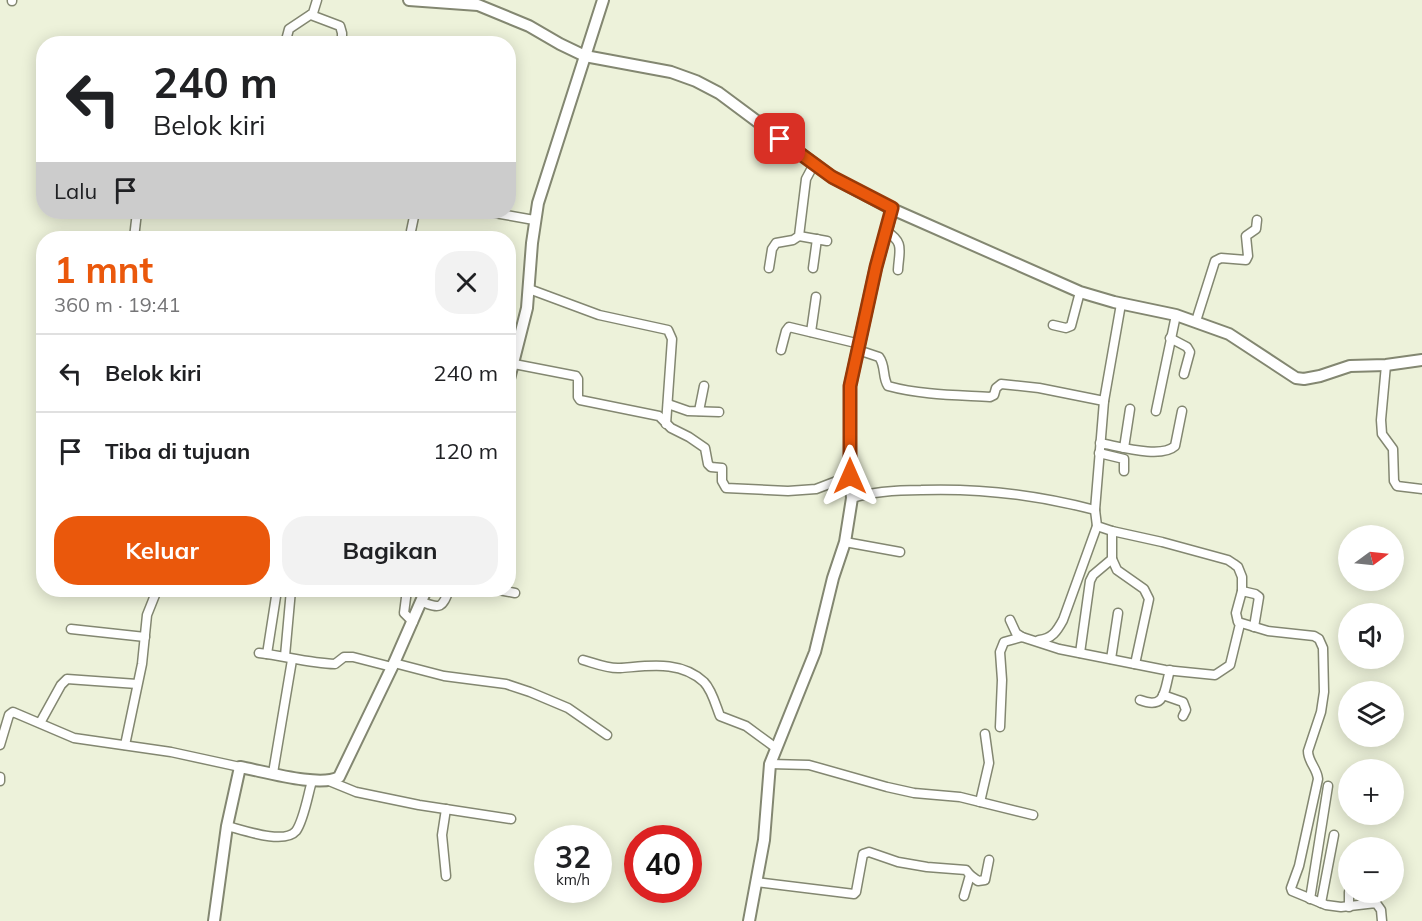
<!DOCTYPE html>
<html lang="id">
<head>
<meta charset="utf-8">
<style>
	:root { --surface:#fff; --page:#f2f2f2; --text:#202124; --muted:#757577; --line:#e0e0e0; --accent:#ea580c }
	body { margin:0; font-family:Mulish,sans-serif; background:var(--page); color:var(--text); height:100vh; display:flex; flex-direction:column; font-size:22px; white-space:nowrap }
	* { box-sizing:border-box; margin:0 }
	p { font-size:20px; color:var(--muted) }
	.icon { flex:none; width:33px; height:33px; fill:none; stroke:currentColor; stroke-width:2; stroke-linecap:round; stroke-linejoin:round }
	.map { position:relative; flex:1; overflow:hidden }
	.details { position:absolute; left:36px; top:231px; width:480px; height:366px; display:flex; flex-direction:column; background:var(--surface); border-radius:24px; box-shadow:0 3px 15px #0003 }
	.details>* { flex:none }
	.guide { position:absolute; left:36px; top:36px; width:480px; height:183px; border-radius:24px; box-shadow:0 3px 15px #0003; background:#fff; color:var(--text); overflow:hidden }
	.needle { width:39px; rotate:75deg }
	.buttons { position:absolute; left:1338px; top:525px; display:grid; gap:12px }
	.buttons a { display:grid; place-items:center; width:66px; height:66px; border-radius:50%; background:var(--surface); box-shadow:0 3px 15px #0003; font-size:30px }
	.speed { position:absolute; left:534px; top:825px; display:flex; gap:12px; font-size:30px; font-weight:700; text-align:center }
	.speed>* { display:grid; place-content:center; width:78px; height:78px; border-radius:50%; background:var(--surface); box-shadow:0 3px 15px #0003; line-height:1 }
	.speed small { font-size:15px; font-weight:400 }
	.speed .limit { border:9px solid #d22; background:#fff; color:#111 }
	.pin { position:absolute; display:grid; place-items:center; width:51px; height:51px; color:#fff; margin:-26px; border-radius:12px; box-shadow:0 3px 9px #0006 }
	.me { position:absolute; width:66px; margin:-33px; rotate:0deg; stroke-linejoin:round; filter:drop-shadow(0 0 4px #0008) }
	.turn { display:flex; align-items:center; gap:21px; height:126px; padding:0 18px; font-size:27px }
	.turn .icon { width:78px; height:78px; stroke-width:2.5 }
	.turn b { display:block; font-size:42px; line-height:51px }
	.then { display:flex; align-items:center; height:57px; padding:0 18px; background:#0003; gap:12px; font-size:22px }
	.round { display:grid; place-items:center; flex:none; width:63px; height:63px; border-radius:24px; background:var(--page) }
	.headline { display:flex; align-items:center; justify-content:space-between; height:102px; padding:0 18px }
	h1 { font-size:36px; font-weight:700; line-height:45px; color:var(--accent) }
	.cta { display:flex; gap:12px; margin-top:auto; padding:12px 18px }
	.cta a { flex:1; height:69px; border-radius:24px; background:var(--accent); color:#fff; font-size:24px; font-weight:700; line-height:69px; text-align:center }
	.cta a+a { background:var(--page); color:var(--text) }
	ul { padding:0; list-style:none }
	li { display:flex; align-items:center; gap:18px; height:78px; padding:0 18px; border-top:2px solid var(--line) }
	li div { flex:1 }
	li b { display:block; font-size:22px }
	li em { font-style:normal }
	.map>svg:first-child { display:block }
</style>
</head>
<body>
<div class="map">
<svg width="1422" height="921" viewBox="0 0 1422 921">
	<rect width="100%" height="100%" fill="#edf2da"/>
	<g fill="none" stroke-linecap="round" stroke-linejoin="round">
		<defs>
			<g id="minor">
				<polyline points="12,1 12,0"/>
				<polyline points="311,15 340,26 342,33 342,44"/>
				<polyline points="285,44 289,29 313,13 317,0"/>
				<polyline points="489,212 534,220"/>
				<polyline points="411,231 415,212"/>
				<path d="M886 231C905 243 899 250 898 270"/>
				<polyline points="799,236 827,241"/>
				<polyline points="134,238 137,212"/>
				<polyline points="769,268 772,249 776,243 793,240 799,236 806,179 814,164"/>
				<polyline points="813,268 817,239"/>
				<polyline points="529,289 599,315 668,330 672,339 666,424"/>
				<polyline points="1196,321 1215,261 1221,258 1246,260 1248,256 1246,236 1256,229 1257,220"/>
				<polyline points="1053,325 1066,328 1071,326 1080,292"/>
				<polyline points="811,332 816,297"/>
				<polyline points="1170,338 1187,347 1190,352 1184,374"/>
				<polyline points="781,350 786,331 789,327 860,344"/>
				<path d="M858 350 879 357C886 366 882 377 888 386 921 395 956 395 990 397L994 395 996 388 1001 384 1039 388 1104 401"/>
				<polyline points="509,363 576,376 578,379 578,397 580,400 659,416 671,428 689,437 705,448 708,464 711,467 722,468 722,481 726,488 788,491 816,489 850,476"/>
				<polyline points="1386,365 1381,420 1382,434 1393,449 1394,481 1397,486 1422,489"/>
				<polyline points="668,404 688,411 719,412"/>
				<polyline points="699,411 704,386"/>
				<polyline points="1156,411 1176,315"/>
				<path d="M1100 443C1118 446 1161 459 1175 446L1182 411"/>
				<polyline points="1124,448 1130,409"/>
				<polyline points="1099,453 1124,459 1124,471"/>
				<path d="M852 498C875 491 897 490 921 490 980 488 1038 495 1095 510"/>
				<path d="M1112 531 1162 542 1228 560 1234 564 1238 567 1242 577V591L1236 613 1238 622 1268 631 1314 636 1319 639 1323 648 1324 692 1321 712 1308 751C1308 762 1317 768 1318 779L1299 866 1291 888 1292 891 1326 905 1341 907 1376 903 1381 910 1382 921"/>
				<polyline points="845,542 900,552"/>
				<polyline points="1112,559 1117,570 1144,589 1149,599 1135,664"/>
				<polyline points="407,590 404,613 413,622"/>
				<polyline points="499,590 515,593"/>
				<polyline points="1242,591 1255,594 1259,597 1254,627"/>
				<path d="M422 602C441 609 442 608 449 590"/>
				<polyline points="1010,620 1016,633 1022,637"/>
				<polyline points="71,629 145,637"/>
				<path d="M1039 640C1052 639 1057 631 1063 620L1097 526"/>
				<path d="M259 653C285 656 309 663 335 664L344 657H353L392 667"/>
				<polyline points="1080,653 1090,581 1093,575 1112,559 1112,531 1097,526 1095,510 1104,401 1121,304"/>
				<polyline points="267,654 277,590"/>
				<polyline points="285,656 291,590"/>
				<polyline points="1111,659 1118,613"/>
				<path d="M583 660C594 663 608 669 620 668 649 666 680 660 704 682 712 690 716 706 720 716L746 726 776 748"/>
				<polyline points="394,663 444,676 506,684 530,692 568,708 607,735"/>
				<polyline points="1163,695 1183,702 1186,710 1183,716"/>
				<path d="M1140 700C1166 710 1164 691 1170 670"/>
				<polyline points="40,723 61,685 67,679 137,684"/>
				<polyline points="1000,727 1002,680 1000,652 1004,642 1022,637 1059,649 1165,670 1215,675 1230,665 1240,624"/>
				<polyline points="0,745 9,715 13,712 74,738 171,752 240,767"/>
				<polyline points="125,745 142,664 147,615 157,590"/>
				<polyline points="770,764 809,765 887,787 914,793 960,797 1033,815"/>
				<polyline points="273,773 292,660"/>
				<polyline points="0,777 0,781"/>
				<polyline points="329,781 356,792 419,805 511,819"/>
				<polyline points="980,802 989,763 985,734"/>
				<path d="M227 826C243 830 284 845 296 831 304 820 308 794 312 781"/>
				<polyline points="970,875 978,881 985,880 989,860"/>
				<polyline points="446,876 442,835 446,809"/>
				<polyline points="756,882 854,894 856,892 863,854 869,852 898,862 927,867 966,870 970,875 964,896"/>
				<polyline points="1310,899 1328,786"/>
				<polyline points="1321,903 1334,835"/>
				<polyline points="1349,907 1349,892"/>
			</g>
			<g id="tertiary">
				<polyline points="409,0 478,5 529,26 560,44 585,56 671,72 696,81 719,93 832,177 892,209 1080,292 1114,302 1176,315 1229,334 1296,378 1304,379 1320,376 1350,366 1386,365 1422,360"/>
				<polyline points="508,383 527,308 532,243 538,203 603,0"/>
				<path d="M214 921 227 826 240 767C263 771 320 788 339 777L394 663 426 590"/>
				<polyline points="749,921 764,840 770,764 815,652 833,578 845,542 852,498 850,476 850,386 876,267 892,209"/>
			</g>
		</defs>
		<!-- minor casing -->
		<use href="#minor" stroke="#838771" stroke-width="11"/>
		<!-- tertiary casing -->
		<use href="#tertiary" stroke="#838771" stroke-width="14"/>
		<!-- minor -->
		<use href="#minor" stroke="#fff" stroke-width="8"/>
		<!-- tertiary -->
		<use href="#tertiary" stroke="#fff" stroke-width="10"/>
	</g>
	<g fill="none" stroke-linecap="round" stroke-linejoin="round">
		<defs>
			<polyline id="route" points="780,139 832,177 892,208 876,267 850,386 850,476"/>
		</defs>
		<!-- route casing -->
		<use href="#route" stroke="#983908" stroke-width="15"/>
		<!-- route -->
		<use href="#route" stroke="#ea580c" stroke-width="10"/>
	</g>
</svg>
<div class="buttons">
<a><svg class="needle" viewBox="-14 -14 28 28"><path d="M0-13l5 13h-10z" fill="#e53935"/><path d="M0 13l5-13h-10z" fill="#757577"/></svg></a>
<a><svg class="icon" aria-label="sound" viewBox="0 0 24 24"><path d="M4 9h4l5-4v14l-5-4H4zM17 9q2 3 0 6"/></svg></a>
<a><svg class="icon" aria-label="layers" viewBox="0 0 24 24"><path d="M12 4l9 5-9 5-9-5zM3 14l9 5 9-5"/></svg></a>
<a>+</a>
<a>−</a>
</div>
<div class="speed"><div>32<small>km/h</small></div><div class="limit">40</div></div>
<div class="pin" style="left:780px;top:139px;background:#d93025"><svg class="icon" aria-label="arrive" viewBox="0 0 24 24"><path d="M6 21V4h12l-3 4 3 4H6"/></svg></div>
<svg class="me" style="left:850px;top:476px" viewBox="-20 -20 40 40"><path d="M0-17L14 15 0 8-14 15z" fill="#ea580c" stroke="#fff" stroke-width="4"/></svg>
<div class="guide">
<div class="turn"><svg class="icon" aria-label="left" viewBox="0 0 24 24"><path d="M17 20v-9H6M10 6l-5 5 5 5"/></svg><div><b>240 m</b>Belok kiri</div></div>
<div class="then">Lalu<svg class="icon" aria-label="arrive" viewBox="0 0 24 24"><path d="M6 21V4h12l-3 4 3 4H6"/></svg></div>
</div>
<section class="details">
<div class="headline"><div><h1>1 mnt</h1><p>360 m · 19:41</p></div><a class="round"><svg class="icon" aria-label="close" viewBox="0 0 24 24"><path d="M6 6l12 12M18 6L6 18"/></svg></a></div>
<ul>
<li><svg class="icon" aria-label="left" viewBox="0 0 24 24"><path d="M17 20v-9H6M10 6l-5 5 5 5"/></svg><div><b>Belok kiri</b></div><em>240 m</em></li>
<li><svg class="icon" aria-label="arrive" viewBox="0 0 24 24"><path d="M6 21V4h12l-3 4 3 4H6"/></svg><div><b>Tiba di tujuan</b></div><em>120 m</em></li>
</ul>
<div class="cta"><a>Keluar</a><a>Bagikan</a></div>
</section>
</div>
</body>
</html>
